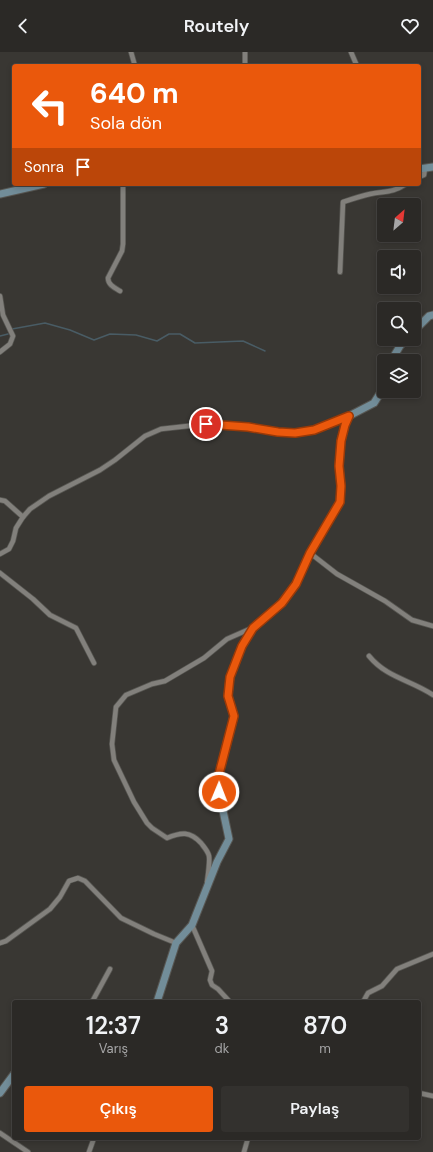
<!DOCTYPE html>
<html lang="tr">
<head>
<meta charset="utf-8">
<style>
	:root { --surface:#2b2926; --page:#33312e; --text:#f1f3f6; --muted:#a6a6a7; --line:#474543; --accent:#ea580c }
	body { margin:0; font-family:"DM Sans",sans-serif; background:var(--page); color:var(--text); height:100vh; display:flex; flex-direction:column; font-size:15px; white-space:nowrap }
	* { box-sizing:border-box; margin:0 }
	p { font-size:13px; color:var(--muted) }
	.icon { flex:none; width:22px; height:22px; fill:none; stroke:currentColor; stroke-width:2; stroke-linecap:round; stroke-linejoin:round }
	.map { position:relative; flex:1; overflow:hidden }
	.drawer { position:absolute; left:12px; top:948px; width:409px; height:140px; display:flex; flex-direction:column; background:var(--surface); border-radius:4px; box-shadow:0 2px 6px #0003,0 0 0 1px var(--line) }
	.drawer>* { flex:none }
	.top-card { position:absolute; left:12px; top:12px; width:409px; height:122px; border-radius:4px; box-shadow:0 2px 6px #0003,0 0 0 1px var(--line); background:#ea580c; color:#fff; overflow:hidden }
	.needle { width:26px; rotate:28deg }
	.controls { position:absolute; left:377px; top:146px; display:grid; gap:8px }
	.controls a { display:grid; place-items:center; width:44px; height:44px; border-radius:4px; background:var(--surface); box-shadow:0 2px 6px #0003,0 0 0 1px var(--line); font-size:20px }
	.pin { position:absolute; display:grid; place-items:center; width:34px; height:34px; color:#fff; margin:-17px; border:2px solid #fff; border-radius:50%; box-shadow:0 1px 4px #0007 }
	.me { position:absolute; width:44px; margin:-22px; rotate:1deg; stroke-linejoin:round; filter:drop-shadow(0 0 3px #0008) }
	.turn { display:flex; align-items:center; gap:14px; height:84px; padding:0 12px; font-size:18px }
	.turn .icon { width:52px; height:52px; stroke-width:2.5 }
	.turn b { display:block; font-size:28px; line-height:34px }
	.then { display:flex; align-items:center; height:38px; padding:0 12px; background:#0003; gap:8px; font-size:15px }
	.eta { display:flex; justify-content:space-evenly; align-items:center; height:68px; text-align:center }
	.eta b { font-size:24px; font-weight:600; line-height:28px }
	.cta { display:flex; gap:8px; margin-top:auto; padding:8px 12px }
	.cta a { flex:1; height:46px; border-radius:4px; background:var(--accent); color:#fff; font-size:16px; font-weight:600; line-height:46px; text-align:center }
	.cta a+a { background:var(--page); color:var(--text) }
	header { display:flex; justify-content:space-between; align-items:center; height:52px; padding:0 12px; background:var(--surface); font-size:18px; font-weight:600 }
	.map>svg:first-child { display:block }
</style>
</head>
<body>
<header><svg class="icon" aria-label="back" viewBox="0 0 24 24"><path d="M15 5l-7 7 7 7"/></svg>Routely<svg class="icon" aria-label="heart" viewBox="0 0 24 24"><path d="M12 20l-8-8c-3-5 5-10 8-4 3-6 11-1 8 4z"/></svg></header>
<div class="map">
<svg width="433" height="1100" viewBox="0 0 433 1100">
	<rect width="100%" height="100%" fill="#393733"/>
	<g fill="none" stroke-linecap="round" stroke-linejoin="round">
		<!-- stream -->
		<g stroke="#495c65" stroke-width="1.5">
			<polyline points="12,277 45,271 70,278 94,288 110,282 136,283 157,289 169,282 180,282 195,291 243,289 265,299"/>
			<polyline points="0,284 8,282"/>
		</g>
		<defs>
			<g id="street">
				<polyline points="131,0 135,14"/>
				<polyline points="351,0 357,14"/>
				<polyline points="245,14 245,0"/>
				<polyline points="419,125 424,123 425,116"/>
				<path d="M340 220 343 150C352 147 361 144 370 142 385 139 393 141 406 132"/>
				<path d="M120 239C115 236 108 233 108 226L122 199 123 192V132"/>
				<polyline points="0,244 3,263 13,284 10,292 0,300"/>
				<polyline points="0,448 5,449 23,465"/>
				<polyline points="310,501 337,522 385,549 412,568 433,574"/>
				<polyline points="0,502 9,497 13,489 16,476 23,465 30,457 49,444 100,418 115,408 145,384 161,377 206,372 248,375 278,380 295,381 314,378 349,364"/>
				<polyline points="0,521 33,547 50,563 76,576 94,611"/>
				<path d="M369 604C387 626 411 628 433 643"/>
				<path d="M207 830C208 823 210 810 209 804 208 799 204 795 201 791 190 779 181 780 167 786L152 776 147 771 134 750 114 708 112 692 116 655 126 643 152 632 165 629 204 606 227 587 252 576"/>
				<polyline points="192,873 212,919 210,928 212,933 218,937 230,950"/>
				<polyline points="0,891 6,889 50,857 60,845 69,829 78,826 85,829 121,866 154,882 176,891"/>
				<polyline points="92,950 110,917"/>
				<polyline points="363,950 368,941 382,934 397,917 433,902"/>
				<polyline points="419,1041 433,1044"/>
				<polyline points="0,1081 28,1100"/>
				<polyline points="89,1100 94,1086"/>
				<polyline points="244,1100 248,1086"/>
			</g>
			<g id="secondary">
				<polyline points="419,117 433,115"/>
				<polyline points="0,142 44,132"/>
				<polyline points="414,279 429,264 433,263"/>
				<polyline points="391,309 400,294 406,287"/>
				<polyline points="157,950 176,891 192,873 217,810 229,787 219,740 219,722 234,664 228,644 230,625 242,594 253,576 282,551 296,532 310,501 340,450 341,434 339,414 341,389 345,373 349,364 374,351 381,340 384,331"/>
				<polyline points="0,1041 14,1022"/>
			</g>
		</defs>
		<!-- street casing -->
		<use href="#street" stroke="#575652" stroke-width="6"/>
		<!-- secondary casing -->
		<use href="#secondary" stroke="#575652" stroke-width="9"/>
		<!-- street -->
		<use href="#street" stroke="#82807c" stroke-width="4.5"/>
		<!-- secondary -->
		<use href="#secondary" stroke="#728d99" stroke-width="7"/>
	</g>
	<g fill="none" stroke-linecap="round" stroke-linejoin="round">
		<defs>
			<polyline id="route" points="206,372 248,375 278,380 295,381 314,378 349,364 345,373 341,389 339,414 341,434 340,450 310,501 296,532 282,551 253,576 242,594 230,625 228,644 234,664 219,722 219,740"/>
		</defs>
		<!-- route casing -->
		<use href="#route" stroke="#983908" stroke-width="10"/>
		<!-- route -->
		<use href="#route" stroke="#ea580c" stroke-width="7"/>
	</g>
</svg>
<div class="controls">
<a><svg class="needle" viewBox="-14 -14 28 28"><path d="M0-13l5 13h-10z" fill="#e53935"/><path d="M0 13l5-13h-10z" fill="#a6a6a7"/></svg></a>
<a><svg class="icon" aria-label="sound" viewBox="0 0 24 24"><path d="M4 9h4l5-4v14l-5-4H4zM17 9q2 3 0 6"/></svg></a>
<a><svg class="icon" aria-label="search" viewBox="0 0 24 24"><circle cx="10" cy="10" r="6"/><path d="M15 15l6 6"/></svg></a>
<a><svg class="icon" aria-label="layers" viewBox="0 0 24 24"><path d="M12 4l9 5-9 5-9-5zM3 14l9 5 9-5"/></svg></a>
</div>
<div class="pin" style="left:206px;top:372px;background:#d93025"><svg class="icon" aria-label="arrive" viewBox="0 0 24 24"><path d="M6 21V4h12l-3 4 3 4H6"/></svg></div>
<svg class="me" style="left:219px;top:740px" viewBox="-20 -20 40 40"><circle r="17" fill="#ea580c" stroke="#fff" stroke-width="3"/><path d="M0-11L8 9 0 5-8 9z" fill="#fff"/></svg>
<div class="top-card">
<div class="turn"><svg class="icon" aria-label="left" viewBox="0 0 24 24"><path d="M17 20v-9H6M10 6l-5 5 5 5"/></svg><div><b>640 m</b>Sola dön</div></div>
<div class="then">Sonra<svg class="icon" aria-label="arrive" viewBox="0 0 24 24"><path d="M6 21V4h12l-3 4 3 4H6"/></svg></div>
</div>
<section class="drawer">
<div class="eta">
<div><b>12:37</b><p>Varış</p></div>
<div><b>3</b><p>dk</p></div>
<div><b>870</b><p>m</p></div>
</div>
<div class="cta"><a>Çıkış</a><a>Paylaş</a></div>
</section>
</div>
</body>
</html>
